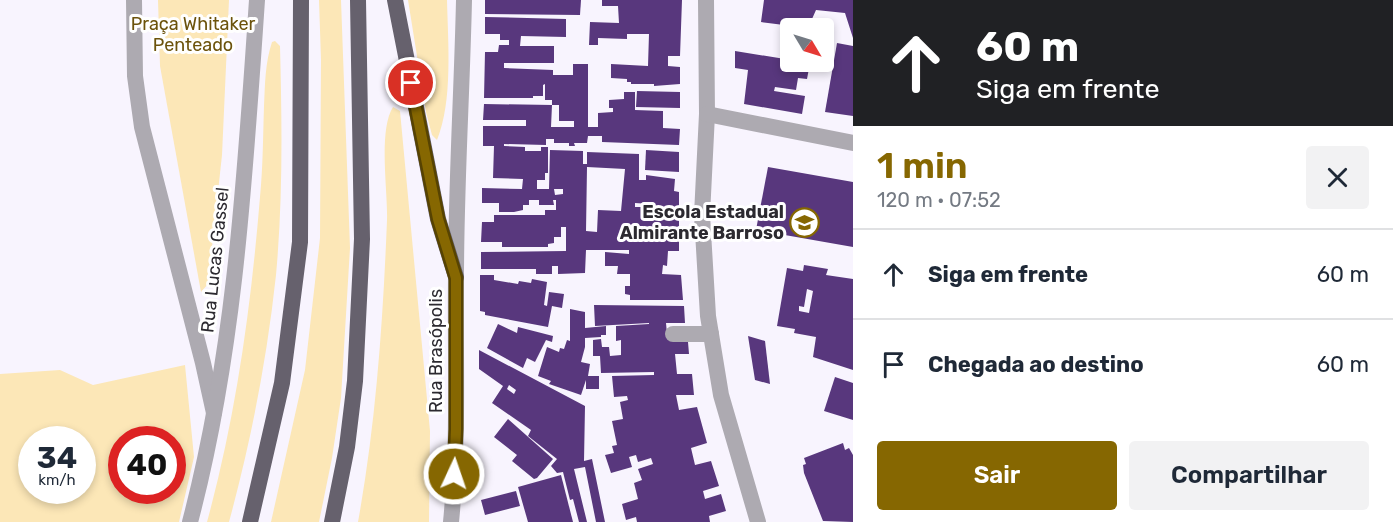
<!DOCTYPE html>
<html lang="pt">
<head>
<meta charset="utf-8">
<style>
	:root { --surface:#fff; --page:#f2f2f3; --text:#1f2937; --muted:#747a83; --line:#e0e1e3; --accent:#866701 }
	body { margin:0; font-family:Rubik,sans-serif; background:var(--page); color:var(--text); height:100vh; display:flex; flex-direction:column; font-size:22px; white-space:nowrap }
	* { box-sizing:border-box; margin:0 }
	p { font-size:20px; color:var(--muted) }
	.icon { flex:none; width:33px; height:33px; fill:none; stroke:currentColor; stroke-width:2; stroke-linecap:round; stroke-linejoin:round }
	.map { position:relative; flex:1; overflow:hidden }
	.sheet { display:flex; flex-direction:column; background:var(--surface); width:540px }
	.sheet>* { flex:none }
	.banner { background:#202124; color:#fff; overflow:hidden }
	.needle { width:39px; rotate:128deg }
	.fabs { position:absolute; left:780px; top:18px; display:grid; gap:12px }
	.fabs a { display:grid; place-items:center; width:54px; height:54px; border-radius:6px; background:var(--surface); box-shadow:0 3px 9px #0003; font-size:30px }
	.speed { position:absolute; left:18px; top:426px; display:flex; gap:12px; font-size:30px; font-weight:700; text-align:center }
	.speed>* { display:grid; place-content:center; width:78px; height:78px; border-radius:50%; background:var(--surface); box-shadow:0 3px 9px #0003; line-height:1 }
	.speed small { font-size:15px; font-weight:400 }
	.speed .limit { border:9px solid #d22; background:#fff; color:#111 }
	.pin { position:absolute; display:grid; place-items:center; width:51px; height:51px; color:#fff; margin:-26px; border:3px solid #fff; border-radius:50%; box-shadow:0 2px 6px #0007 }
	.me { position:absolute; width:66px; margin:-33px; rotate:3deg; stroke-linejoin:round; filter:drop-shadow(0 0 4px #0008) }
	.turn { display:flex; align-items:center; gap:21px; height:126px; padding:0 24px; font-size:27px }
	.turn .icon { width:78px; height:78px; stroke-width:2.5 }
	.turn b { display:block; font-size:42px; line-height:51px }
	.round { display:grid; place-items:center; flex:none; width:63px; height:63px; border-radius:6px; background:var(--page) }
	.headline { display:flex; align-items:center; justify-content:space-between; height:102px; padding:0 24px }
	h1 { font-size:36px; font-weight:600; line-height:45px; color:var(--accent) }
	.primary-button { display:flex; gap:12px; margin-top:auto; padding:12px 24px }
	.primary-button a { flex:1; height:69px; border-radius:6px; background:var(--accent); color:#fff; font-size:24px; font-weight:600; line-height:69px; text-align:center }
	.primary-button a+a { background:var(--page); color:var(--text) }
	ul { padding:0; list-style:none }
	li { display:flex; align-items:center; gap:18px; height:90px; padding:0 24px; border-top:2px solid var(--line) }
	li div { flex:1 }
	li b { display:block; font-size:22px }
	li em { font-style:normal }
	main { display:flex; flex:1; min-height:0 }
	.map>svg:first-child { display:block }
</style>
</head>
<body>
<main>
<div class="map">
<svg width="853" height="522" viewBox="0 0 853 522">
	<rect width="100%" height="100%" fill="#f8f4fe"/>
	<!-- green -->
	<g fill="#fce7b7" fill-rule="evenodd">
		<polygon points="158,0 229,0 222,155 208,284 201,292 160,66"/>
		<polygon points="319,0 341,0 350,248 341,398 332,458 319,522 271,522 305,370 320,238 321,60"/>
		<path d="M408 0H447C448 43 453 101 437 140L432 135 426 112Z"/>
		<path d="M275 41 280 46C282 122 283 199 276 275 267 359 251 441 229 522H207C236 416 251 307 260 197 263 167 263 136 264 106 265 84 265 63 272 42Z"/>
		<path d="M393 107 400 111 430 431 429 522H358C376 423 383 321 387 220 388 191 378 131 393 107Z"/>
		<path d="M185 365 194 457 179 522H0V374L60 370 93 385ZM32 440H82V490H32ZM122 440H172V490H122Z"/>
	</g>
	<!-- building -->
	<g fill="#58377d" fill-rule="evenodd">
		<polygon points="485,0 581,0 580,15 485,14"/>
		<polygon points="602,0 682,0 680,56 668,56 668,66 680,67 680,84 654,86 654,84 631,84 631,82 627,82 627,79 611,78 611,64 648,66 649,34 627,34 627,39 598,38 598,45 589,45 590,22 619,23 618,6 602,6"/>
		<polygon points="764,0 853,0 853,38 845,13 816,10 808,28 761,22"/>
		<path d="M485 17 566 19V37L521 36 520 46H554V63H504V68L553 70V75H573V64H588V127H598V113L613 112V108H609V100L624 99V92H635V110L663 111V128L680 129 679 145 602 142V136H588L587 143H574L575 146H569V143H554V139H546V145L504 144V146L525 147V151H541V147H548V173H545V180H537V189H549L550 150 583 151V164H587V152L639 154V180H646V175L675 179 674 191 679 192V233H660V239L679 240V251H668L667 266 663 265 662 274 681 275 683 300H630V295L625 294V286H630V274H617L618 266H605V252L629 254V250H586L585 273 558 274V266H552V274H536V269H481V252L566 251V227H561V237H554V243L548 244V247H502V242H481L482 222H494V215H545V210H556V200H553L554 205H539V200H529V205H523V210L514 212H499V203H482V188L522 189 523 179 493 178 494 146H483V126H526V120H483L484 104 552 105V100H545V84L543 85V96H533V98H484L485 52H498L499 45H509V40H500V34H485ZM552 105H559V121H574V127H551ZM587 167 625 169 621 211 598 210 597 232 586 231ZM554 189H563V194L555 195ZM635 203 650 204V207H635Z"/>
		<polygon points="837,43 853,46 853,116 825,112"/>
		<polygon points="735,51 785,59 784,64 796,66 797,62 810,63 807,79 798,78 796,90 775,87 774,91 805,96 802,114 744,104 748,70 735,68"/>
		<polygon points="637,91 680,92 680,108 636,107"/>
		<polygon points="646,150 679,152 679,172 645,170"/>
		<polygon points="768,167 853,182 853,247 756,230"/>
		<path d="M804 265 828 269 826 275 853 279V370L813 357 816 337 794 333 795 329 777 326 787 268 803 271ZM807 289 813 291 809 313 799 311V306L804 307Z"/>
		<polygon points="480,275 494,275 494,280 518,284 519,281 531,283 532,279 547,282 544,305 547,306 549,292 564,294 562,308 552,306 548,327 485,315 485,312 480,311"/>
		<polygon points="594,305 684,306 685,323 666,323 667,334 688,342 689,354 675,354 677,374 692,374 694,395 676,395 679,410 697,407 707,443 691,448 695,465 711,461 719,486 703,491 705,499 721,494 726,511 709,516 710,522 637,522 636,517 626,520 622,504 638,499 634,483 642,480 638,469 653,464 651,458 638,462 636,455 629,457 632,467 611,473 605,455 614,453 612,446 617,445 612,421 623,419 620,402 628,400 627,396 614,397 612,376 654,375 654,372 601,373 600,356 593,356 593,340 601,339 602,347 609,347 610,356 621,355 621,340 616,341 616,326 649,324 649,323 595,326"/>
		<polygon points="570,309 585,312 585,328 606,326 606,335 601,335 601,337 585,338 585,347 581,362 590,364 588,376 599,376 599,389 586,389 586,380 581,395 549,384 551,381 538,376 547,347 559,352 560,348 564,349 567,340 570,341"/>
		<polygon points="498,324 517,333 518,327 553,336 552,342 546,340 535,362 527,358 523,368 487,348"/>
		<polygon points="748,336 765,341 770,384 755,380"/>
		<path d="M479 350 585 406 584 461 592 459 605 522H596L585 467 574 469 587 522H579L573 499 570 500 563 472 557 473 551 466 557 459 528 436 531 430 492 403 503 386 479 369ZM509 385 516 390 514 394 507 389Z"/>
		<polygon points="835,377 853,383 853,420 824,411"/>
		<polygon points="508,419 553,459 537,478 534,479 512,461 517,455 494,437"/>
		<polygon points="843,443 845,450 849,448 853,455 853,522 823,521 804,473 803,465 806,464 804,458"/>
		<polygon points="561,475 573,522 528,522 518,487"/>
		<polygon points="516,491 520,506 485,515 481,500"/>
	</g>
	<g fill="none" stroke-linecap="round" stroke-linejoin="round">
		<!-- minor -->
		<g stroke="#adaab1" stroke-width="16">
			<polyline points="134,0 135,76 142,127 203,363 214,413"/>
			<polyline points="706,0 707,114 702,215 708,316 721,395 758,522"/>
			<polyline points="707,114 853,143"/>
			<polyline points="673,334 711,334"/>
		</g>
		<!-- tertiary -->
		<g stroke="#adaab1" stroke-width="16">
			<path d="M190 522C235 352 245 175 257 0"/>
			<path d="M451 522C459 441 455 358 456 277 456 185 462 92 464 0"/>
		</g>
		<!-- trunk -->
		<g stroke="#66616d" stroke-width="16">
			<polyline points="395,0 438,219 456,277"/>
			<polyline points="250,522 282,383 300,242 301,0"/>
			<polyline points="332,522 347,447 355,381 362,239 358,0"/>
		</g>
	</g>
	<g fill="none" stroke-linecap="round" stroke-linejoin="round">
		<defs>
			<polyline id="route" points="411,83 438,219 456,278 456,429 454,474"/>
		</defs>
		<!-- route casing -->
		<use href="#route" stroke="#574301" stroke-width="15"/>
		<!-- route -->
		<use href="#route" stroke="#866701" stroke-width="10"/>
	</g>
	<!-- icons -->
	<defs>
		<symbol id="school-ring" viewBox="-11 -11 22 22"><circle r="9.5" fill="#fff" stroke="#866701" stroke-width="1.5"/><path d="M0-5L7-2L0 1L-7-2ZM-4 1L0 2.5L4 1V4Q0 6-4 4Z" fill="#866701"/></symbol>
	</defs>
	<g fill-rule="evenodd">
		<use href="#school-ring" x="788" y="206" width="33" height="33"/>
	</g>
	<g text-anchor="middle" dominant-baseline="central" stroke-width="6" stroke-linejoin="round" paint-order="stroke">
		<!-- park labels -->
		<g font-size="18" fill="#6c530c" stroke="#fff">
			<text x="193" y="24">Praça Whitaker<tspan x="193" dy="21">Penteado</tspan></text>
		</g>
		<!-- poi labels -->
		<g font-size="18" font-weight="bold" fill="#2c2a30" stroke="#fff" text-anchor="end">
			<text x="784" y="212">Escola Estadual<tspan x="784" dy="21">Almirante Barroso</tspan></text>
		</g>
		<!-- street labels -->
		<g font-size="18" fill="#2c2a30" stroke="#fff">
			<text transform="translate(215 260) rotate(-84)">Rua Lucas Gassel</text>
			<text transform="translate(436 351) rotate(-90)">Rua Brasópolis</text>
		</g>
	</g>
</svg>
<div class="fabs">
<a><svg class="needle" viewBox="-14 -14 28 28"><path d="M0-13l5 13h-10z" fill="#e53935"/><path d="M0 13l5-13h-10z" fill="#747a83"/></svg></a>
</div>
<div class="speed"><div>34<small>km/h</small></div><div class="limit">40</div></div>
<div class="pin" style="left:411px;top:83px;background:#d93025"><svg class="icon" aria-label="arrive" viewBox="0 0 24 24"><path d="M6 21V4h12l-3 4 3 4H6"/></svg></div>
<svg class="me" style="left:454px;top:474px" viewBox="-20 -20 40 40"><circle r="17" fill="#866701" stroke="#fff" stroke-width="3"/><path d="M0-11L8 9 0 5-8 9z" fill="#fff"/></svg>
</div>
<section class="sheet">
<div class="banner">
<div class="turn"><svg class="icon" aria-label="ahead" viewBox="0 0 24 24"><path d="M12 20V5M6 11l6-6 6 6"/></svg><div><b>60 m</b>Siga em frente</div></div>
</div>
<div class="headline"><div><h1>1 min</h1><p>120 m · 07:52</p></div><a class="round"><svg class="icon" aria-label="close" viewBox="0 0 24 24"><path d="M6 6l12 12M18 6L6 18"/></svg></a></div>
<ul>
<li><svg class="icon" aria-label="ahead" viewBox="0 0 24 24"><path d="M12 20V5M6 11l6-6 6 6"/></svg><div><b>Siga em frente</b></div><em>60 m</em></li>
<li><svg class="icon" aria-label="arrive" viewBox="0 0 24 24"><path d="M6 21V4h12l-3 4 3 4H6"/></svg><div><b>Chegada ao destino</b></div><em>60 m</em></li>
</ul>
<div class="primary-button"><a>Sair</a><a>Compartilhar</a></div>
</section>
</main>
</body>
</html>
